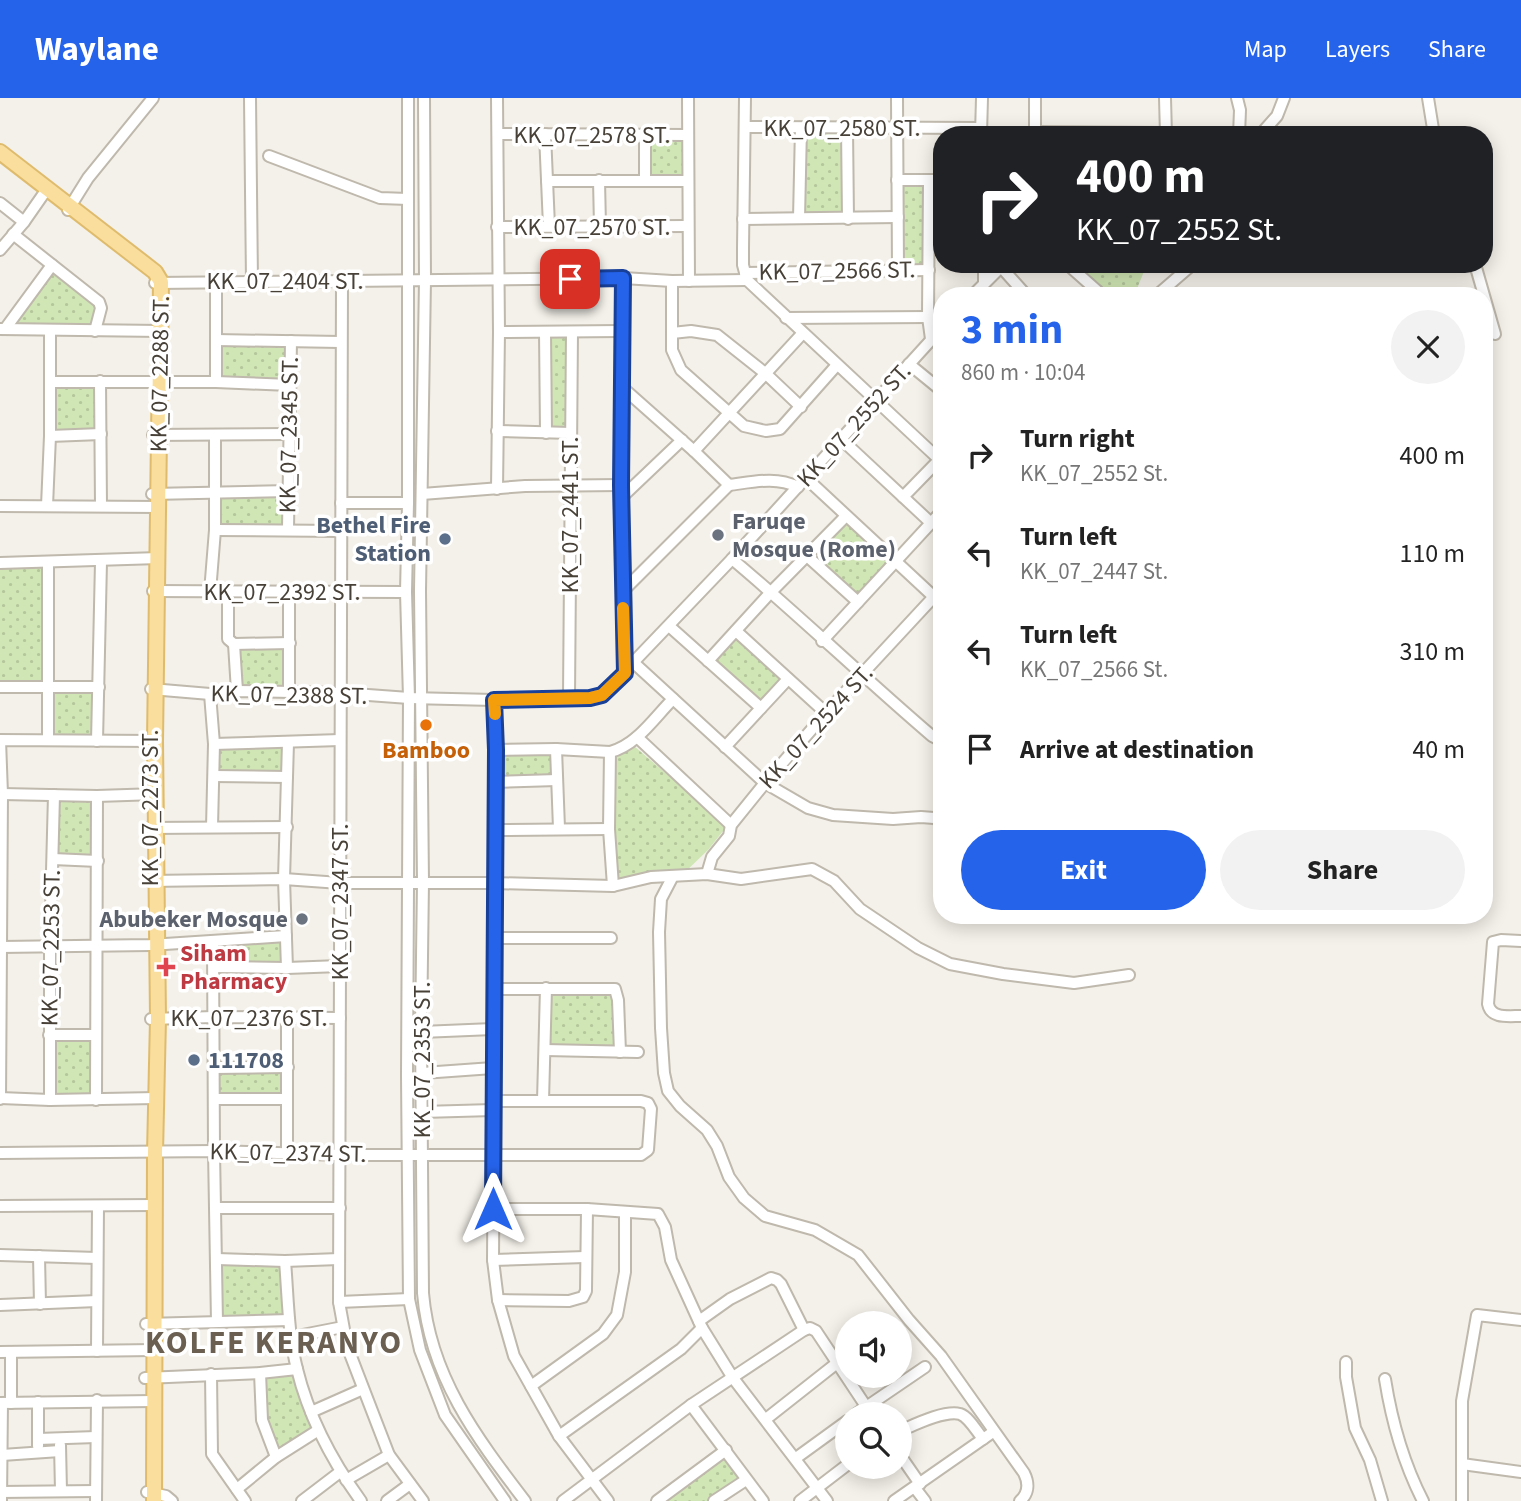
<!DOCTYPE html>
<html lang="en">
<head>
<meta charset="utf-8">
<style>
	:root { --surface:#fff; --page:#f2f2f2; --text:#222; --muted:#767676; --accent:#2563eb }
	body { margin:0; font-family:"Source Sans 3",sans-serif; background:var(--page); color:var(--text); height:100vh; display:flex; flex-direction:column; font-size:26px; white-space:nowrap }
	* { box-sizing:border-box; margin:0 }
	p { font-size:23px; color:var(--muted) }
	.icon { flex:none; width:38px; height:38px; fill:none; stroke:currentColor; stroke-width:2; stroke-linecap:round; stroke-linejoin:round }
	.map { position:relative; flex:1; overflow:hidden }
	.sheet { position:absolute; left:933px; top:189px; width:560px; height:637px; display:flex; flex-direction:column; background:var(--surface); border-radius:28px; box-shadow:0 4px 18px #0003 }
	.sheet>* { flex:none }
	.hud { position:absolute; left:933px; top:28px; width:560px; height:147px; border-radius:28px; box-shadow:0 4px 18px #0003; background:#202124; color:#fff; overflow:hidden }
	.tools { position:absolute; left:835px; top:1213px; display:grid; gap:14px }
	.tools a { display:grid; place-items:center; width:77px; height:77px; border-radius:50%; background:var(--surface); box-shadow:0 4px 18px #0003; font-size:35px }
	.pin { position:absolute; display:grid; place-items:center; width:60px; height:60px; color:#fff; margin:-30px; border-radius:14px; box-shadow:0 4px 10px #0006 }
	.me { position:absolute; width:77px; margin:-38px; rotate:0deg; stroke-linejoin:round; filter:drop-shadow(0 0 5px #0008) }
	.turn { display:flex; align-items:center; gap:24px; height:147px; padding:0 28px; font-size:32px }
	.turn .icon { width:91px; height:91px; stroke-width:2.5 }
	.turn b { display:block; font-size:49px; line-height:60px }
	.round { display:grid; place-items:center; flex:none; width:74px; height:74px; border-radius:37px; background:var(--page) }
	.headline { display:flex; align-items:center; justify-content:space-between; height:119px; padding:0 28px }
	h1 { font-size:42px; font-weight:700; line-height:52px; color:var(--accent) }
	.primary-button { display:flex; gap:14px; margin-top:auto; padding:14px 28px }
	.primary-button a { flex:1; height:80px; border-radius:42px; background:var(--accent); color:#fff; font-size:28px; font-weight:700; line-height:80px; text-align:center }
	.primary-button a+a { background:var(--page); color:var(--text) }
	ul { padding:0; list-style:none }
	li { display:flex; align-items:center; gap:21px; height:98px; padding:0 28px }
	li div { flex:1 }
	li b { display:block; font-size:26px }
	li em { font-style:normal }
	header { display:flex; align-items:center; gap:42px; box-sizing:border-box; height:98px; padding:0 35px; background:var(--accent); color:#fff }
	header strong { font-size:33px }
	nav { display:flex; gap:38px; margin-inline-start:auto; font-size:24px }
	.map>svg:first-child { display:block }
</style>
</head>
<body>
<header>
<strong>Waylane</strong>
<nav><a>Map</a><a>Layers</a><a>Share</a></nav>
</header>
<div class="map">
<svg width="1521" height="1403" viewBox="0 0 1521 1403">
	<defs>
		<pattern id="park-dots" width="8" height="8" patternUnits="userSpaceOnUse" patternTransform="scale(1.75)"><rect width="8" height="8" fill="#d0e6b4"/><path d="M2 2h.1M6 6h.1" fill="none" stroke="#b4c69c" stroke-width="1.8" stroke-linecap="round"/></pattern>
	</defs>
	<rect width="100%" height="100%" fill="#f4f1ea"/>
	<!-- park -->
	<g fill="url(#park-dots)">
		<polygon points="801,30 847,30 848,121 799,120"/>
		<polygon points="645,37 687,37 686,83 645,81"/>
		<polygon points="897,82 929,83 929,172 898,171"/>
		<polygon points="1082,166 1147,166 1134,198 1100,198 1076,174"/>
		<polygon points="52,167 101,208 95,233 5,231"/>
		<polygon points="545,234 572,234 571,335 546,335"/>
		<polygon points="216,242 291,243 290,287 216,284"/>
		<polygon points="100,283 101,336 50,338 50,284"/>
		<polygon points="214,393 289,393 288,431 215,432"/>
		<polygon points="846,418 895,464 858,504 807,458"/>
		<polygon points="0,465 48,465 49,588 99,589 97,643 48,641 49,588 0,589"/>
		<polygon points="736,533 788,581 761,610 708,563"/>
		<polygon points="290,545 289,594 237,593 234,546"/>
		<polygon points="288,645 287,679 214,678 214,646"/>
		<polygon points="634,648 727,728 708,752 683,776 609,791 606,659 620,657"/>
		<polygon points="556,651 557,682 495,684 496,652"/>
		<polygon points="54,697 97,698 98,763 53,761"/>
		<polygon points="286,838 287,870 214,869 213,843"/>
		<polygon points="546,890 615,891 620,954 545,952"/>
		<polygon points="49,937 96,937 96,1002 50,1002"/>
		<polygon points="288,969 287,1001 215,1001 214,970"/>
		<polygon points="217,1161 285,1163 289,1222 217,1224"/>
		<polygon points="297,1272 317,1333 276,1359 260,1322 260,1275"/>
		<polygon points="726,1352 746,1382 714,1403 657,1403"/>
	</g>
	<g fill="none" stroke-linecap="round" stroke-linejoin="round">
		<defs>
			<g id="minor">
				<polyline points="250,0 252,184"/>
				<polyline points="408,0 408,405 406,494 409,600 407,978 409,1201 420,1252 445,1317 505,1403"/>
				<path d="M424 0 425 182 420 493 423 784 421 934 423 1195C430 1278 476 1339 525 1403"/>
				<polyline points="688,0 689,183"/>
				<polyline points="745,0 743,150 743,167 747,182 942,364"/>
				<polyline points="897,0 898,171"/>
				<polyline points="1165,0 1166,37"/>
				<polyline points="1237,0 1240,12 1239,37"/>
				<polyline points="1428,0 1434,37"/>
				<polyline points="745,29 981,30"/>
				<polyline points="847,30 848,121"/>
				<polyline points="1035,34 1166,35"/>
				<polyline points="498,36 687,37"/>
				<polyline points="545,36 549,128"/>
				<polyline points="981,36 982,0"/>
				<polyline points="1035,37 1035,0"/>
				<polyline points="1260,37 1277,18 1284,0"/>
				<polyline points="269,58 380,100 408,101"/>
				<polyline points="645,81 645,37"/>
				<polyline points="599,82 600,128"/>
				<polyline points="897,82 942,82"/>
				<polyline points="547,83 686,83"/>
				<polyline points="929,83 928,219 931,241"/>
				<polyline points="0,105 24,124"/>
				<polyline points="68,112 88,80 153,0"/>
				<polyline points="799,120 801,30"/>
				<polyline points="743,121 898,119"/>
				<polyline points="497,129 687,128"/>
				<polyline points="13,136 99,204 101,210 95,233"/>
				<polyline points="0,152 24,124 47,91"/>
				<polyline points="984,166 984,185"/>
				<polyline points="1067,166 1103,198"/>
				<polyline points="1475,166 1495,236"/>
				<polyline points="1148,167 1149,166"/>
				<polyline points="1001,169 1027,198"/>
				<polyline points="745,175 929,172"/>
				<polyline points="623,180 621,387 625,575"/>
				<polyline points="216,183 216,284"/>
				<polyline points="672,183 672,252 681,272 744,328 766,333 780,331 836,268"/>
				<polyline points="155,185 623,180 672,183 747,182"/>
				<polyline points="342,185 339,1204 347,1248 389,1357 423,1403"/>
				<polyline points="972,198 1004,166"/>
				<polyline points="1156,198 1193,166"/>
				<polyline points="786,220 928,219"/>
				<polyline points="0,231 161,233"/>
				<polyline points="5,231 52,167"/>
				<polyline points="499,234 621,233"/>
				<polyline points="545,234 546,335"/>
				<polyline points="672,235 691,233 717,237 765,275 801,309"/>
				<polyline points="216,242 340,244"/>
				<polyline points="909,266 942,293"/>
				<polyline points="100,283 101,408"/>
				<polyline points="50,284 216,284 290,287"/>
				<polyline points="623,290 694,353 729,387"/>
				<polyline points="497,333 571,335"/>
				<polyline points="153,337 289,336"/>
				<polyline points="50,338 101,336"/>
				<polyline points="841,341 930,424"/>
				<polyline points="694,353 802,236"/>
				<polyline points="806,380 933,498"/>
				<path d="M729 387C753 384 776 378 798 389"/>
				<polyline points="497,391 499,234 497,0"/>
				<polyline points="152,396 289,393"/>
				<polyline points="422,396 525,388 621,387"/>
				<polyline points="903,399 939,362"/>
				<polyline points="621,400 682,342"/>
				<polyline points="341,405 408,405"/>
				<polyline points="0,408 159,409"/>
				<polyline points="47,408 50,338 50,232"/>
				<polyline points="288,431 291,243"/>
				<polyline points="215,432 341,433"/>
				<polyline points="807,458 858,504"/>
				<path d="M732 461C800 518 864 580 932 638L942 643"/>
				<polyline points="0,465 159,460"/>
				<polyline points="153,493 406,494"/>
				<polyline points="289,493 289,594"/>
				<polyline points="210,494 215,432 215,338"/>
				<polyline points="622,494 729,387"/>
				<polyline points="228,495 228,541 234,546"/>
				<polyline points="669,528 761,610"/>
				<polyline points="736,533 826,615"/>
				<polyline points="822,543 942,413"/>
				<polyline points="234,546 290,545"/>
				<polyline points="234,546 237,593"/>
				<polyline points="708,563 771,494 846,418"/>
				<polyline points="634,565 765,685 808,710 833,717 893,721 921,719 934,720 942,724"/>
				<polyline points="0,589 99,589"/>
				<polyline points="151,591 210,596 237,593 341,595 409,600 494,602 590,600 602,597 732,461 942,230"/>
				<polyline points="210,596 214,646 212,729"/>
				<polyline points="569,599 572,234"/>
				<polyline points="494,602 496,732 493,1162 498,1202 514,1258 559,1338 608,1403"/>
				<polyline points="637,639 731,727"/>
				<polyline points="48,641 48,465"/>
				<polyline points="97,643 101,464"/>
				<polyline points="214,646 340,642"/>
				<polyline points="725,649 788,581"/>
				<polyline points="556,651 559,730"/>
				<path d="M496 652 556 651 610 654C637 647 654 620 673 601"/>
				<polyline points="610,654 609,731 613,788"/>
				<polyline points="214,678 287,679"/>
				<polyline points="495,684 557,682"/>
				<polyline points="2,696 97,698 157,696"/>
				<polyline points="149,730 287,729"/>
				<polyline points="496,732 609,731"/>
				<polyline points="53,761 98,763"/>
				<polyline points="707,776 712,759 729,738 731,727 765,685 826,615 942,490"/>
				<path d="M673 778 661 801 659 834 661 930 664 975 668 993 680 1008 707 1032 717 1048 729 1079 744 1100 765 1118 815 1132 858 1157 909 1222 941 1258 1024 1375C1029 1385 1029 1395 1020 1403"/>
				<polyline points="149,783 284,781 340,785 495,785 613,788 651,779 707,776 741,781 812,771 834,783 860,811 918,850 950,866 1003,876 1074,885 1129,877"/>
				<polyline points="496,840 611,840"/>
				<polyline points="213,843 214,1053 217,1224"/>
				<path d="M1521 843 1501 842 1493 844 1488 906C1491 921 1508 918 1521 918"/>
				<polyline points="1,849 150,847 286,838"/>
				<polyline points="214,869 287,870 340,868"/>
				<polyline points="287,870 284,781 288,645"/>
				<polyline points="494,891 615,891 618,902 620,954"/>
				<polyline points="151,921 213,919 340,920"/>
				<polyline points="421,934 493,931"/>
				<polyline points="49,937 96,937"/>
				<polyline points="545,952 638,954"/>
				<polyline points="214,970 288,969"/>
				<polyline points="423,975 493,970"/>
				<polyline points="0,1000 50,1002 156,1000"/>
				<polyline points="0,1001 2,696 0,642 155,643"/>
				<polyline points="215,1001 287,1001"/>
				<polyline points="50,1002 50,849 54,697"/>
				<polyline points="96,1002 97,698"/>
				<polyline points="543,1003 546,890"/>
				<polyline points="422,1014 493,1012"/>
				<polyline points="0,1055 214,1053 340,1057 641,1057 648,1052 651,1011 648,1005 641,1003 493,1003"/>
				<polyline points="287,1055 287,919"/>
				<polyline points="0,1108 155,1107"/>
				<polyline points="216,1110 340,1110"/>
				<polyline points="493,1111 587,1111 658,1116 665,1129 671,1162 702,1230 733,1280 827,1403"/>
				<polyline points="0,1157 97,1160"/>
				<polyline points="39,1158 40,1206"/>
				<polyline points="217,1161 285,1163 339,1161"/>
				<polyline points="493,1162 585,1159"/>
				<path d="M285 1163C288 1199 288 1236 297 1271 309 1320 332 1363 361 1403"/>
				<polyline points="498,1202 569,1203 583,1199 586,1193 587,1111"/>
				<polyline points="339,1204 409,1201"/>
				<polyline points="0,1207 97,1203"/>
				<polyline points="699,1223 730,1201 771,1180 777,1182 781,1186 804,1232"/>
				<polyline points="146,1226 289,1222"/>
				<polyline points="292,1239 343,1229"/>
				<polyline points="97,1253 98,1108"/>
				<polyline points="0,1254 154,1252"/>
				<polyline points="11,1254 11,1305"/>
				<polyline points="1346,1264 1346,1279 1355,1330 1370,1362 1382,1403"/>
				<polyline points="260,1275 262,1322 276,1359"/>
				<polyline points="211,1276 212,1356 245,1403"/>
				<polyline points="145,1280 260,1275 297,1271"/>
				<path d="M1385 1281C1392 1325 1403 1364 1423 1403"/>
				<polyline points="531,1288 603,1236 617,1217 625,1174 625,1114"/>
				<polyline points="0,1305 153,1303"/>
				<polyline points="691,1307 763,1403"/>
				<polyline points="311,1314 363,1291"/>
				<polyline points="856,1316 925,1269"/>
				<polyline points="766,1321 837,1265"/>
				<path d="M900 1333C914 1327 944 1312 960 1316 969 1319 977 1334 983 1341"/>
				<polyline points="559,1338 681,1251 702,1230"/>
				<polyline points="38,1341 96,1339"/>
				<polyline points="60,1347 61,1393"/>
				<polyline points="38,1348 38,1304"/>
				<polyline points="2,1357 60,1353"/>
				<polyline points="900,1357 920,1386"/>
				<polyline points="796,1360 847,1323"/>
				<polyline points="1462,1366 1521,1374"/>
				<polyline points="346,1382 389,1357"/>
				<polyline points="915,1390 925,1403"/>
				<polyline points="237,1391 276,1359 317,1333"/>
				<polyline points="0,1394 96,1393"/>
				<polyline points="147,1394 166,1398 172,1403"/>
				<polyline points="1,1403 2,1305"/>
				<polyline points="96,1403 97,1302"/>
				<polyline points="302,1403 340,1374"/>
				<polyline points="387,1403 410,1386"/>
				<polyline points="563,1403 691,1307 804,1232 810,1230 816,1233 871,1316"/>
				<polyline points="657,1403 726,1352"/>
				<polyline points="714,1403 746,1382"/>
				<polyline points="800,1403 847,1367"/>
				<polyline points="894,1403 993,1334"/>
				<polyline points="1462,1403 1462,1303 1477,1217 1521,1222"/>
			</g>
			<polyline id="major" points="0,54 155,174 161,184 155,643 158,921 155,1055 154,1403"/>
		</defs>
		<!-- minor casing -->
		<use href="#minor" stroke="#bfb8ac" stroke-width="14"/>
		<!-- major casing -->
		<use href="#major" stroke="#dfbc6d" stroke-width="18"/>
		<!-- minor -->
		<use href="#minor" stroke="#fff" stroke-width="10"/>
		<!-- major -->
		<use href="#major" stroke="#fade9d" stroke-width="14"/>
	</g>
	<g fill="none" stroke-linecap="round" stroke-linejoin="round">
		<defs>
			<polyline id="route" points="493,1111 496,652 494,602 590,600 602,597 625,575 621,387 623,180 570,181"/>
		</defs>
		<!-- route casing -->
		<use href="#route" stroke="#184099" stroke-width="18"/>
		<!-- route -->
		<use href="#route" stroke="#2563eb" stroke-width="12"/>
		<!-- slow -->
		<polyline stroke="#f59e0b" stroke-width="12" points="495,616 494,602 590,600 602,597 625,575 623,510"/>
	</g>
	<!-- markers -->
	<g fill="#6b7280" stroke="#fff" stroke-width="2.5">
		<circle cx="718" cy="437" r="7"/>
		<circle cx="302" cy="821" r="7"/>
	</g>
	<g fill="#5c6f8a" stroke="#fff" stroke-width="2.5">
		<circle cx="445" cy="441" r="7"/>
		<circle cx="194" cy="962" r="7"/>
	</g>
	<circle fill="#e8710a" stroke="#fff" stroke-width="2.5" cx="426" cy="627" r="7"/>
	<path fill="#e0444e" stroke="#fff" stroke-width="2.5" d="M162.5 858.5h7v7h7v7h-7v7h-7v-7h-7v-7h7z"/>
	<g text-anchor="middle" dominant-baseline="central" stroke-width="7" stroke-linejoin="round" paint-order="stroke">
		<!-- street labels -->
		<g font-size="24" fill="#484138" stroke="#fff">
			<text x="842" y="30">KK_07_2580 ST.</text>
			<text x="592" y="37">KK_07_2578 ST.</text>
			<text x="592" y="129">KK_07_2570 ST.</text>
			<text transform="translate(837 173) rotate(-1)">KK_07_2566 ST.</text>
			<text x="285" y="183">KK_07_2404 ST.</text>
			<text transform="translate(160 276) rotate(-89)">KK_07_2288 ST.</text>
			<text transform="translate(854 327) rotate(-48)">KK_07_2552 ST.</text>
			<text transform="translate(289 337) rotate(-89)">KK_07_2345 ST.</text>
			<text transform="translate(570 417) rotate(-90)">KK_07_2441 ST.</text>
			<text x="282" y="494">KK_07_2392 ST.</text>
			<text transform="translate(289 597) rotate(1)">KK_07_2388 ST.</text>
			<text transform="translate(816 629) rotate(-48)">KK_07_2524 ST.</text>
			<text transform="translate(150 710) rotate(-90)">KK_07_2273 ST.</text>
			<text transform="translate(340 804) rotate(-90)">KK_07_2347 ST.</text>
			<text transform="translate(51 850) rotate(-89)">KK_07_2253 ST.</text>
			<text x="249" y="920">KK_07_2376 ST.</text>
			<text transform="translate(422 962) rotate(-90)">KK_07_2353 ST.</text>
			<text transform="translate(288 1055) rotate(1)">KK_07_2374 ST.</text>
		</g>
		<!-- worship labels -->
		<g font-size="24" font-weight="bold" fill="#5b616d" stroke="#fff" text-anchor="start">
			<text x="732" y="423">Faruqe<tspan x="732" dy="28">Mosque (Rome)</tspan></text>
			<text x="288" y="821" text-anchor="end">Abubeker Mosque</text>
		</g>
		<!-- service labels -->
		<g font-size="24" font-weight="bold" fill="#4e5e75" stroke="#fff" text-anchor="end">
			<text x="431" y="427">Bethel Fire<tspan x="431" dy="28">Station</tspan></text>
			<text x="208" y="962" text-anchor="start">111708</text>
		</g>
		<!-- food labels -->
		<g font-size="24" font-weight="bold" fill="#c56008" stroke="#fff">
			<text x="426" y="652">Bamboo</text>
		</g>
		<!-- health labels -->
		<g font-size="24" font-weight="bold" fill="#be3a42" stroke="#fff" text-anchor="start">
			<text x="180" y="855">Siham<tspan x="180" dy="28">Pharmacy</tspan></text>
		</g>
		<!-- district labels -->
		<g font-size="32" font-weight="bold" letter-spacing="2" fill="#6a5f50" stroke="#fff">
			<text x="274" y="1245">KOLFE KERANYO</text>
		</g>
	</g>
</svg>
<div class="tools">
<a><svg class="icon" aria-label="sound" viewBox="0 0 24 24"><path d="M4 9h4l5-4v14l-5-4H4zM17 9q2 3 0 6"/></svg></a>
<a><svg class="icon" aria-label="search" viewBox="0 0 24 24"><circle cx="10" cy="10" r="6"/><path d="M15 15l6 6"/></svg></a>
</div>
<div class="pin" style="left:570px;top:181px;background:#d93025"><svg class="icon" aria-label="arrive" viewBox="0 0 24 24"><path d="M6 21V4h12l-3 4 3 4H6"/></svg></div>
<svg class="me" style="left:493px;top:1111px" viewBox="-20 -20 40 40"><path d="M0-17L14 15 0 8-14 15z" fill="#2563eb" stroke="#fff" stroke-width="4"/></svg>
<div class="hud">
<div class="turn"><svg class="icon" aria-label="right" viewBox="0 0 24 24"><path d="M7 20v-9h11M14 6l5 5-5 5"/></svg><div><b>400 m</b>KK_07_2552 St.</div></div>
</div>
<section class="sheet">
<div class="headline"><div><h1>3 min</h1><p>860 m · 10:04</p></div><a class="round"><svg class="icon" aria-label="close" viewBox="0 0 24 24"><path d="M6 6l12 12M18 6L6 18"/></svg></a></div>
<ul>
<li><svg class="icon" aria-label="right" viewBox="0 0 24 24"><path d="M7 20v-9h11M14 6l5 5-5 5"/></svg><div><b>Turn right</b><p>KK_07_2552 St.</p></div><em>400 m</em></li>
<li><svg class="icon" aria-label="left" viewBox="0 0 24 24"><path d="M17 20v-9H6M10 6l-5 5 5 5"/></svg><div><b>Turn left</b><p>KK_07_2447 St.</p></div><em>110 m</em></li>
<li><svg class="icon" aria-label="left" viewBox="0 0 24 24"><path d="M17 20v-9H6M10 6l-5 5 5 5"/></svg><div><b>Turn left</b><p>KK_07_2566 St.</p></div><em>310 m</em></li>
<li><svg class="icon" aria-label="arrive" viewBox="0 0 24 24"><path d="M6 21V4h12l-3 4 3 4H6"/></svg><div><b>Arrive at destination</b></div><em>40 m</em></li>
</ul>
<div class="primary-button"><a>Exit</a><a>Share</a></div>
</section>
</div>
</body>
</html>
